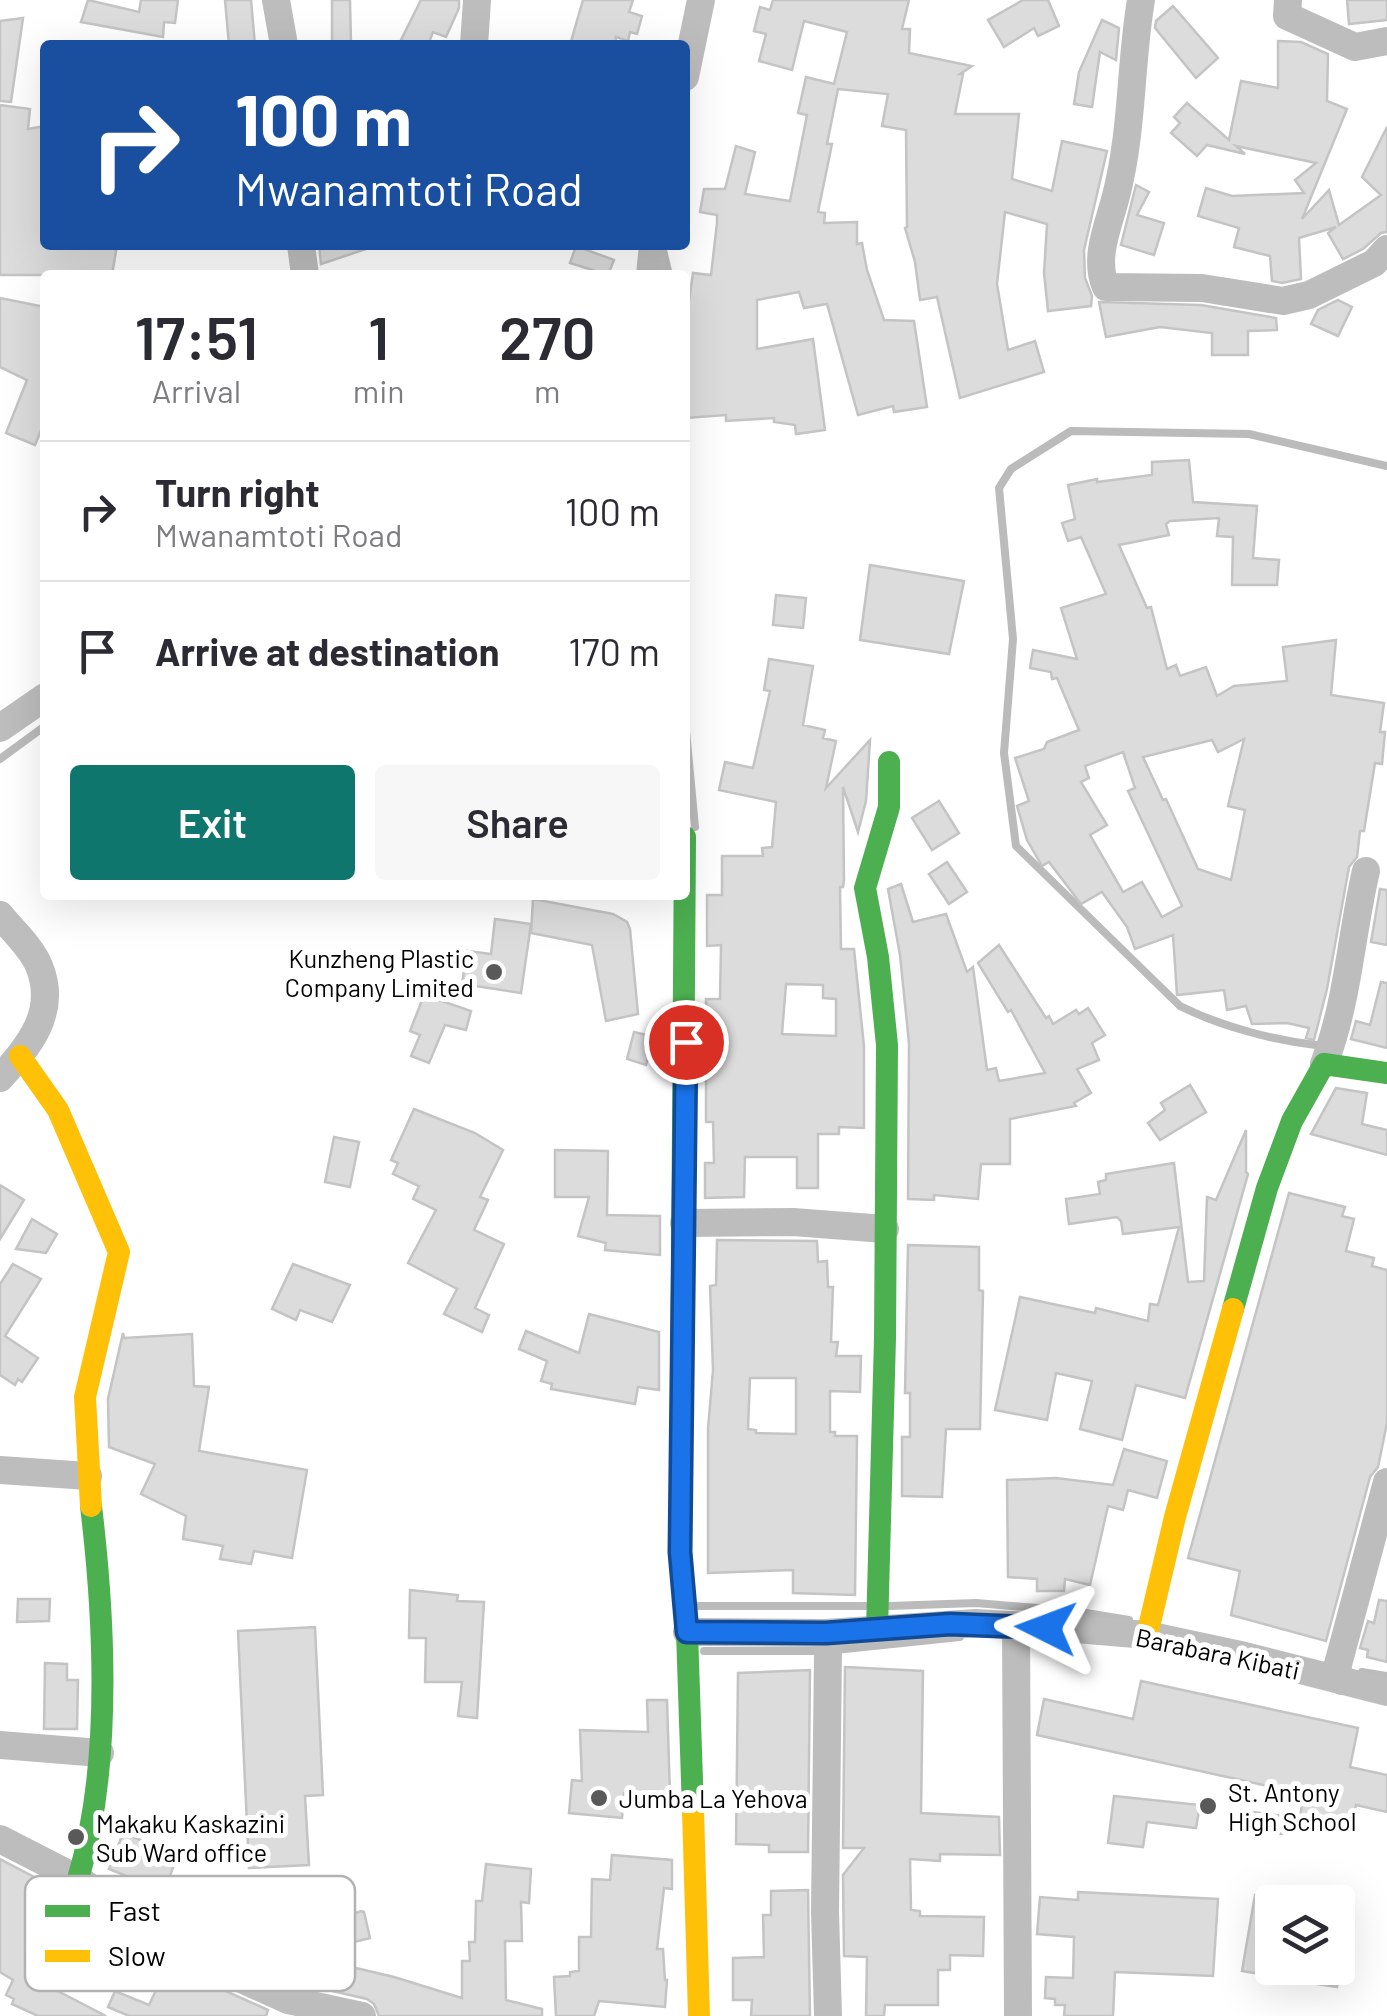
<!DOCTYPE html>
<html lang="en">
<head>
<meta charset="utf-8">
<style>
	:root { --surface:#fff; --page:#f7f7f7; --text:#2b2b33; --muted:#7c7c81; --line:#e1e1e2; --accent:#0f766e }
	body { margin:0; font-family:Barlow,sans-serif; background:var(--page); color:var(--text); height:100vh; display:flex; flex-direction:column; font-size:38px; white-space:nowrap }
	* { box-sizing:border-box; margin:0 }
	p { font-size:32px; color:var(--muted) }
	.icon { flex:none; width:55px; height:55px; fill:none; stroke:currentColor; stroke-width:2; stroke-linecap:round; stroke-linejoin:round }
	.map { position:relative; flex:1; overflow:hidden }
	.side { position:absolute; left:40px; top:270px; width:650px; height:630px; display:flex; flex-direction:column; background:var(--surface); border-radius:10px; box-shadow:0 10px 40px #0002 }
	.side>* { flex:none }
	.banner { position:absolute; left:40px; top:40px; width:650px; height:210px; border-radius:10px; box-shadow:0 10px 40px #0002; background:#1a4fa0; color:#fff; overflow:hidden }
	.tools { position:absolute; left:1255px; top:1885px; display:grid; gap:20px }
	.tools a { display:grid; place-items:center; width:100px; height:100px; border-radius:10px; background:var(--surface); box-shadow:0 10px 40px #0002; font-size:50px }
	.pin { position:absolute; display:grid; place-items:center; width:85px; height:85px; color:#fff; margin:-42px; border:5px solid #fff; border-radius:50%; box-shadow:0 2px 10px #0007 }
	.me { position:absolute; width:110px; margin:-55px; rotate:273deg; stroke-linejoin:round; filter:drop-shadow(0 0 8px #0008) }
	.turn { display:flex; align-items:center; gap:35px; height:210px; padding:0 30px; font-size:45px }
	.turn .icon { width:130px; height:130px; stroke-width:2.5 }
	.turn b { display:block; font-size:70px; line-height:85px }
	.eta { display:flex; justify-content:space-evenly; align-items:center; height:170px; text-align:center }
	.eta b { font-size:60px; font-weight:600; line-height:70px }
	.action { display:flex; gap:20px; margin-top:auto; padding:20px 30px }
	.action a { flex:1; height:115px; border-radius:10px; background:var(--accent); color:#fff; font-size:40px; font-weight:600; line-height:115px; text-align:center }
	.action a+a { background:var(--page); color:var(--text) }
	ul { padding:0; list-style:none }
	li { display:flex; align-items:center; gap:30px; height:140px; padding:0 30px; border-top:2px solid var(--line) }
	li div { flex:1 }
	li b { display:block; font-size:38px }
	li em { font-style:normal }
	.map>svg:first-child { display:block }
</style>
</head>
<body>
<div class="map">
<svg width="1387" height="2016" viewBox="0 0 1387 2016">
	<rect width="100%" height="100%" fill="#fff"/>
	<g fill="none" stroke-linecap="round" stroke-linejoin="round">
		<!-- stream -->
		<g stroke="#bbb" stroke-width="8">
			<polyline points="663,250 669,275"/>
			<polyline points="685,720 695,827"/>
			<polyline points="0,759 45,726"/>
			<path d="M1323 1046C1276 1041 1222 1027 1180 1006L1016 846 1004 753 1013 639 999 488 1011 469 1071 431 1249 434 1387 466"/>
			<polyline points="698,1606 865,1606"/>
			<polyline points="889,1606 976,1603 1074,1611 1129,1620"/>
			<polyline points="835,1650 960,1637"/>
			<polyline points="704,1651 821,1651"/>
			<polyline points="1362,1672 1387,1676"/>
		</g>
	</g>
	<!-- building -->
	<g fill="#dcdcdc" stroke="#c4c4c4" stroke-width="2.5" fill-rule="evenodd">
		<polygon points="88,0 139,12 141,0 178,0 175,23 164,22 163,37 81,22"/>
		<polygon points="225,0 251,0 255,45 229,45"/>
		<polygon points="332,0 350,0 351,44 332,45"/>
		<polygon points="421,0 459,0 459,8 446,37 433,32 428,45 412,45 401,40"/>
		<polygon points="583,0 633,0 629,12 642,16 637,34 630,32 628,41 616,37 615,45 570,45"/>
		<polygon points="773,0 909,0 902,29 910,29 909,53 972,66 960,74 963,74 955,114 1019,114 1012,179 1052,191 1062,141 1107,151 1084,250 1085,278 1092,296 1091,306 1048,311 1044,273 1047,224 1005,212 997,284 1008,350 1035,341 1044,372 960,398 937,297 920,300 915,262 905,228 907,227 906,130 882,126 888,94 838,89 827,144 832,144 818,212 825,213 824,223 857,222 857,244 862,243 867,270 884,320 914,321 927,407 894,412 893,406 858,415 827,304 804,308 799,292 757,300 757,349 813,339 825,430 796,434 795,425 774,422 774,418 726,421 726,415 686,418 685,308 688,308 693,273 711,275 717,223 717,215 700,212 704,189 725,189 736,146 755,152 745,194 790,201 807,115 798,113 806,77 834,84 847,32 804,21 792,70 759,61 766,34 754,31 760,7 770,10"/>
		<polygon points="1023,0 1048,0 1059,26 1038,36 1034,28 1004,47 988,20"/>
		<polygon points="1347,0 1387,0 1387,20 1349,24"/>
		<polygon points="1173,6 1218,58 1196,78 1155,28 1156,21"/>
		<polygon points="23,18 11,102 0,101 0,21"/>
		<polygon points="1102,20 1119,28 1116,60 1100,52 1092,107 1074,104 1079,72"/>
		<polygon points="1278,41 1301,42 1328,54 1327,101 1347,109 1302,219 1329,190 1339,225 1381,195 1362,177 1387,127 1387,232 1381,233 1363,249 1343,259 1328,233 1336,227 1299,238 1301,279 1282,283 1272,281 1270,256 1234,247 1239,228 1198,216 1206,188 1232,196 1304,193 1295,180 1316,163 1236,146 1245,154 1207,145 1197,156 1171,133 1180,123 1174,117 1187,103 1229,140 1241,81 1278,88"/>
		<polygon points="0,105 30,109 28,129 45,126 45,245 117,245 112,275 0,275"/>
		<polygon points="1136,185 1149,192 1137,215 1164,223 1154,255 1121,245"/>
		<polygon points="319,245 368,245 369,248 321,264"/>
		<polygon points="576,246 614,260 608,275 570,263"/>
		<polygon points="0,298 45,307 45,421 35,445 6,433 27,380 0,367"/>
		<polygon points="1338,300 1352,307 1338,336 1311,324 1318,310"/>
		<polygon points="1099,302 1201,305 1276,318 1277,330 1248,331 1248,355 1212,355 1212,333 1160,327 1106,337"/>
		<path d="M1189 460 1193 502 1257 506 1253 558 1279 560 1277 585H1232L1233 537 1217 536 1219 518 1170 521 1166 524 1169 535 1119 545 1147 608 1151 607 1167 669 1176 665 1180 676 1206 667 1217 696 1234 686 1287 681 1283 647 1336 640 1331 695 1384 703 1380 732H1385L1382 764 1375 763 1364 831H1360L1357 857 1349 867 1327 989 1314 1040 1306 1038 1309 1028 1287 1023 1252 1024 1246 1006 1227 1010 1224 990 1177 995 1173 935 1135 949 1127 927 1102 892 1081 904 1049 862 1042 866 1027 840 1017 806 1029 801 1015 758 1044 749 1047 742 1079 730 1057 678 1052 679 1051 672 1030 668 1033 650 1077 659 1061 608 1106 594 1081 537 1068 541 1062 523 1075 519 1068 485 1097 479V482L1152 475V462ZM1244 739 1228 806 1245 810 1231 880 1198 869 1166 799 1163 800 1143 757 1212 740 1218 752ZM1123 752 1135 788 1128 791 1182 906 1162 917 1142 882 1123 892 1090 835 1107 825 1081 782 1089 778 1085 766Z"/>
		<polygon points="870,565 964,581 949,654 860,640"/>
		<polygon points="776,595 806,598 803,628 773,625"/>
		<path d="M769 659 813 666 803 725 825 730 823 738 836 741 826 788 870 740 866 801 858 832 843 787 844 880 843 887H840L841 949H854L864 1046V1128L839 1127V1134H818V1188H797V1157H745L744 1197 705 1198V1163H714L713 1122H706V999H720L721 945 707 946V895H722V856H763L762 848 772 847 776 802 719 790 725 762 753 768 770 691 764 690ZM786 984 823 985V998L836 999V1036L782 1034Z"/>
		<polygon points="939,801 959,833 932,850 912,818"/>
		<polygon points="947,862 967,892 949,904 929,874"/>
		<polygon points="901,884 913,922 946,914 967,972 973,967 987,1070 996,1068 999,1081 1045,1073 1011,1010 1008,1012 978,963 999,945 1046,1018 1049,1016 1053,1024 1076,1010 1079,1014 1088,1008 1105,1035 1092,1043 1099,1060 1077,1069 1091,1093 1074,1103 1076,1106 1010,1119 1010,1164 981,1164 978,1199 934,1195 934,1200 908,1199 909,1043 900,955 888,889"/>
		<polygon points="1380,889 1387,890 1387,945 1371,942"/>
		<polygon points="533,899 613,914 627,922 630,929 638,1014 606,1021 592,945 531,933"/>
		<polygon points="495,919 531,924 521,993 462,984 467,951 491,954"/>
		<polygon points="1381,982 1387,983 1387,1048 1351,1039 1356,1021 1370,1025"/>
		<polygon points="424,995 471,1011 466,1030 445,1025 429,1063 411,1056 420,1035 410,1031"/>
		<polygon points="634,1032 654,1037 646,1065 627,1059"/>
		<polygon points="1190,1085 1206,1112 1160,1140 1148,1123 1165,1110 1161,1103"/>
		<polygon points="1336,1088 1367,1093 1362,1124 1387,1130 1387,1155 1311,1134"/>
		<polygon points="414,1109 475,1133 503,1150 480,1197 488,1200 474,1230 504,1244 475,1308 489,1315 482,1332 444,1314 457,1289 408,1263 436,1210 413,1199 419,1186 393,1174 398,1163 391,1160"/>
		<polygon points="1246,1130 1246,1172 1248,1174 1185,1398 1136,1385 1122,1440 1080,1429 1092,1381 1056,1373 1047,1420 995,1410 1020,1297 1095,1313 1096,1308 1148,1321 1150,1304 1158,1305 1179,1227 1123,1234 1121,1221 1117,1217 1069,1224 1066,1199 1100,1194 1098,1182 1106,1180 1106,1174 1174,1163 1188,1282 1204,1281 1207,1197 1216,1200"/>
		<polygon points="334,1137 359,1142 350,1187 325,1182"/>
		<polygon points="555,1150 608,1151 607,1215 660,1216 660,1255 605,1250 606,1243 578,1236 589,1197 555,1197"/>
		<polygon points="0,1185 24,1200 0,1239"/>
		<polygon points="1289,1193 1345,1207 1342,1216 1354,1219 1346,1251 1374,1258 1372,1266 1387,1270 1387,1423 1378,1467 1370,1477 1326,1641 1231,1615 1240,1571 1188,1558"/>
		<polygon points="32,1219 57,1234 46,1253 16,1249"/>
		<path d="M717 1240 817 1241 818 1262 827 1261 828 1287H833L831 1342H838L836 1356H861L860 1392 830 1391V1432H835V1436H857L855 1595 793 1593V1570L708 1573V1429L713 1370 710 1286 716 1285ZM750 1378H796V1434L756 1433V1430L748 1429Z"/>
		<polygon points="908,1245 979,1247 979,1290 983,1291 980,1429 946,1429 942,1497 902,1496 902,1437 910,1437 910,1393 905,1393"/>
		<polygon points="13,1264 41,1279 5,1336 38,1358 22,1382 18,1379 15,1385 0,1375 0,1284"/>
		<polygon points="293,1264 350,1285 332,1322 300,1310 296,1320 272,1309"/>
		<polygon points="589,1314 659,1332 659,1390 638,1387 635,1404 551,1389 552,1384 541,1381 547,1361 519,1349 526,1331 579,1353"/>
		<polygon points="123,1333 124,1338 192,1334 194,1386 209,1387 199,1451 307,1470 292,1558 254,1551 251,1564 220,1559 223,1546 183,1539 186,1516 141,1494 155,1464 109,1447 108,1399"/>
		<polygon points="1124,1449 1167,1461 1157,1498 1128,1490 1123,1510 1108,1506 1090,1585 1065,1579 1064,1591 1037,1591 1037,1579 1008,1577 1007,1480 1056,1478 1113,1485"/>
		<polygon points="410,1590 458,1595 457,1601 484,1602 477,1718 458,1716 462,1682 425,1682 426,1638 409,1638"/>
		<polygon points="18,1599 50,1599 49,1621 17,1622"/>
		<polygon points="1379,1600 1387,1601 1387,1662 1367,1657 1368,1650 1360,1648 1368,1621 1374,1623"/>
		<polygon points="315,1627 323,1795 305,1796 309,1865 249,1868 238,1631"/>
		<polygon points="45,1663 67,1664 67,1680 78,1680 77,1729 44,1729"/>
		<polygon points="845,1667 923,1671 921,1813 999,1817 1000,1855 940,1854 940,1861 910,1859 911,1910 920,1911 920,1916 984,1917 983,1956 950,1955 950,1970 938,1970 938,2005 885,2005 884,2016 866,2016 867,1957 844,1956 843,1875 864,1848 843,1848"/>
		<polygon points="810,1670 808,1852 769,1852 769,1845 736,1844 738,1673"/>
		<polygon points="1141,1681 1358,1728 1350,1767 1387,1775 1387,1812 1356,1805 1351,1828 1300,1816 1304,1794 1037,1735 1044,1699 1133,1719"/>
		<polygon points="647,1700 667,1700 670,1795 624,1793 622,1818 569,1813 572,1780 582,1781 580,1730 648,1732"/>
		<polygon points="1114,1796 1200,1805 1196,1828 1147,1822 1143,1847 1108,1843"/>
		<polygon points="1253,1812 1284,1816 1282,1834 1250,1831"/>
		<polygon points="123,1833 178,1855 164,1891 109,1869"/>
		<polygon points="612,1855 672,1860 672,1889 664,1888 657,1949 663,1949 665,1980 667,1980 665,2007 599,2001 594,2016 556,2016 554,1977 570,1976 570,1972 579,1971 579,1937 591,1937 592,1879 610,1880"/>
		<polygon points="0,1859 59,1890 62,1894 43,1923 77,1939 54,1989 106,2016 38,2016 12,2004 14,1999 6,1995 13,1980 0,1972"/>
		<polygon points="486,1864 531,1869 529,1903 521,1902 522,1941 505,1941 506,2000 542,2009 542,2016 379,2016 374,2004 367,1999 289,1981 253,1965 265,1922 312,1928 361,1911 364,1912 370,1938 301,1955 394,1977 462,1998 462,1961 470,1961 469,1942 475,1942 476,1901 482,1901"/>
		<polygon points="808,1890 810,2016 751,2016 752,2000 733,2000 733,1958 764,1957 763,1915 771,1915 771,1891"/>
		<polygon points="1078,1892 1218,1899 1213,1976 1115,1972 1113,2016 1064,2016 1065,2005 1055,2005 1055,1999 1045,1998 1046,1977 1073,1978 1074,1937 1037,1934 1040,1897 1078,1900"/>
		<polygon points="1255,1895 1272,1899 1272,1976 1242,1971"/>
		<polygon points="168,1965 268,2010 266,2016 129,2016 108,2007 115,1991 149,2005"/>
		<polygon points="1281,1968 1340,1968 1337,1987 1280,1978"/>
	</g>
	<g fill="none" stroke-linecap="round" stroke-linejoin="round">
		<!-- street -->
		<g stroke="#bdbdbd" stroke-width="28">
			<polyline points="276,0 284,45"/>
			<path d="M1141 0C1130 65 1133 130 1116 196 1109 224 1093 258 1106 287L1202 288 1283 301 1309 295 1374 263 1387 249"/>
			<polyline points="1288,0 1287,16 1355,47 1387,41"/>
			<polyline points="474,45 477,0"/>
			<polyline points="685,77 701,0"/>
			<polyline points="301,245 305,275"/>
			<polyline points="650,275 653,245"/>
			<polyline points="0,728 45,697"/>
			<path d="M0 915C12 930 32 948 39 966 58 1012 29 1046 0 1078"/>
			<path d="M1324 1064C1348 1002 1351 935 1366 871"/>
			<polyline points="684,1223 793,1222 885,1229"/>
			<polyline points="0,1470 88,1476"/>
			<polyline points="1016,1626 1018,2016"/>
			<polyline points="687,1632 826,1633 976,1623 1076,1629 1147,1635 1245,1656 1387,1692"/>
			<polyline points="826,1633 828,1651 825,1912 828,2016"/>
			<polyline points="1342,1681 1337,1668 1387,1482"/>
			<polyline points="0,1745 100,1753"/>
			<polyline points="0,1839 78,1879 177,1950 288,2000 362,2016"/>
		</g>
		<!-- fast -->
		<g stroke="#4caf50" stroke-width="22">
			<polyline points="685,837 680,1552 687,1632 693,1810"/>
			<polyline points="1233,1309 1267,1188 1292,1121 1324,1064 1387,1073"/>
			<polyline points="877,1630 885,1338 887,1045 878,957 865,888 889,807 889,762"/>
			<path d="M78 1879C112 1766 105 1623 91 1506"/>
		</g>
		<!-- slow -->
		<g stroke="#ffc107" stroke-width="22">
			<polyline points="20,1056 58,1110 119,1252 85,1397 91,1506"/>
			<polyline points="1147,1635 1175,1517 1233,1309"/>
			<polyline points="693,1810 699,2016"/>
		</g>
	</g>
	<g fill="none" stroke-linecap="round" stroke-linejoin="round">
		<defs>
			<polyline id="route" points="686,1042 680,1552 687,1632 826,1633 950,1624 1046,1628"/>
		</defs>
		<!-- route casing -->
		<use href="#route" stroke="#114b97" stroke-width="25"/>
		<!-- route -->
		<use href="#route" stroke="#1a73e8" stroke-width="18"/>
	</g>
	<!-- markers -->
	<g fill="#595959" stroke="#fff" stroke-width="4">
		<circle cx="494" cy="972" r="10"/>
		<circle cx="599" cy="1798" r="10"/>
		<circle cx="1208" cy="1806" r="10"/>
		<circle cx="76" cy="1837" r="10"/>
	</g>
	<g text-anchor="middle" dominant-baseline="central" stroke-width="10" stroke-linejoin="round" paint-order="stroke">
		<!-- poi labels -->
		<g font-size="25" fill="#000" stroke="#fff" text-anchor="start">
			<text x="474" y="958" text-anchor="end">Kunzheng Plastic<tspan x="474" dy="29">Company Limited</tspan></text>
			<text x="1228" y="1792">St. Antony<tspan x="1228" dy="29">High School</tspan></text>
			<text x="619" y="1798">Jumba La Yehova</text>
			<text x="96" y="1823">Makaku Kaskazini<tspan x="96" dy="29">Sub Ward office</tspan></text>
		</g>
		<!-- street labels -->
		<g font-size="25" fill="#000" stroke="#fff">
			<text transform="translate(1218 1653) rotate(12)">Barabara Kibati</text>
		</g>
	</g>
	<!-- legend -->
	<rect x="25" y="1876" width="330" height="115" rx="15" fill="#fff" stroke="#b2b2b2" stroke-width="2.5"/>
	<rect x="45" y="1905" width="45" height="12" fill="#4caf50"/>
	<rect x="45" y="1950" width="45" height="12" fill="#ffc107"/>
	<g font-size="28" fill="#000">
		<text x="108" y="1921">Fast</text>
		<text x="108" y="1966">Slow</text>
	</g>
</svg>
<div class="tools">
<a><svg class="icon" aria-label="layers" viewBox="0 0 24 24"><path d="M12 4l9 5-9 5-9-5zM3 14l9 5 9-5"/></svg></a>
</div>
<div class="pin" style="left:686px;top:1042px;background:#d93025"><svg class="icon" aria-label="arrive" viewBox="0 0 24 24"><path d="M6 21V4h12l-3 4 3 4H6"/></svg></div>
<svg class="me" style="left:1046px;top:1628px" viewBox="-20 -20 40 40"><path d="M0-17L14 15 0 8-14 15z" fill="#1a73e8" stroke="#fff" stroke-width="4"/></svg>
<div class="banner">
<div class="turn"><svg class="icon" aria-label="right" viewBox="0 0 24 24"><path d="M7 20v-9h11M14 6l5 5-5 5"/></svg><div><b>100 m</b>Mwanamtoti Road</div></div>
</div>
<section class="side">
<div class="eta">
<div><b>17:51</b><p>Arrival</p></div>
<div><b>1</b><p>min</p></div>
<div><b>270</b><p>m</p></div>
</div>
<ul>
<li><svg class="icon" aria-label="right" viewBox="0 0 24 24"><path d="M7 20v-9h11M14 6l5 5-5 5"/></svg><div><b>Turn right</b><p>Mwanamtoti Road</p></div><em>100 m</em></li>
<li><svg class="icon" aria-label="arrive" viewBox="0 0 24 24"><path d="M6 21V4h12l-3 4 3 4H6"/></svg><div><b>Arrive at destination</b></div><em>170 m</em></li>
</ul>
<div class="action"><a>Exit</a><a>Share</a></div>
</section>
</div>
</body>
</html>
